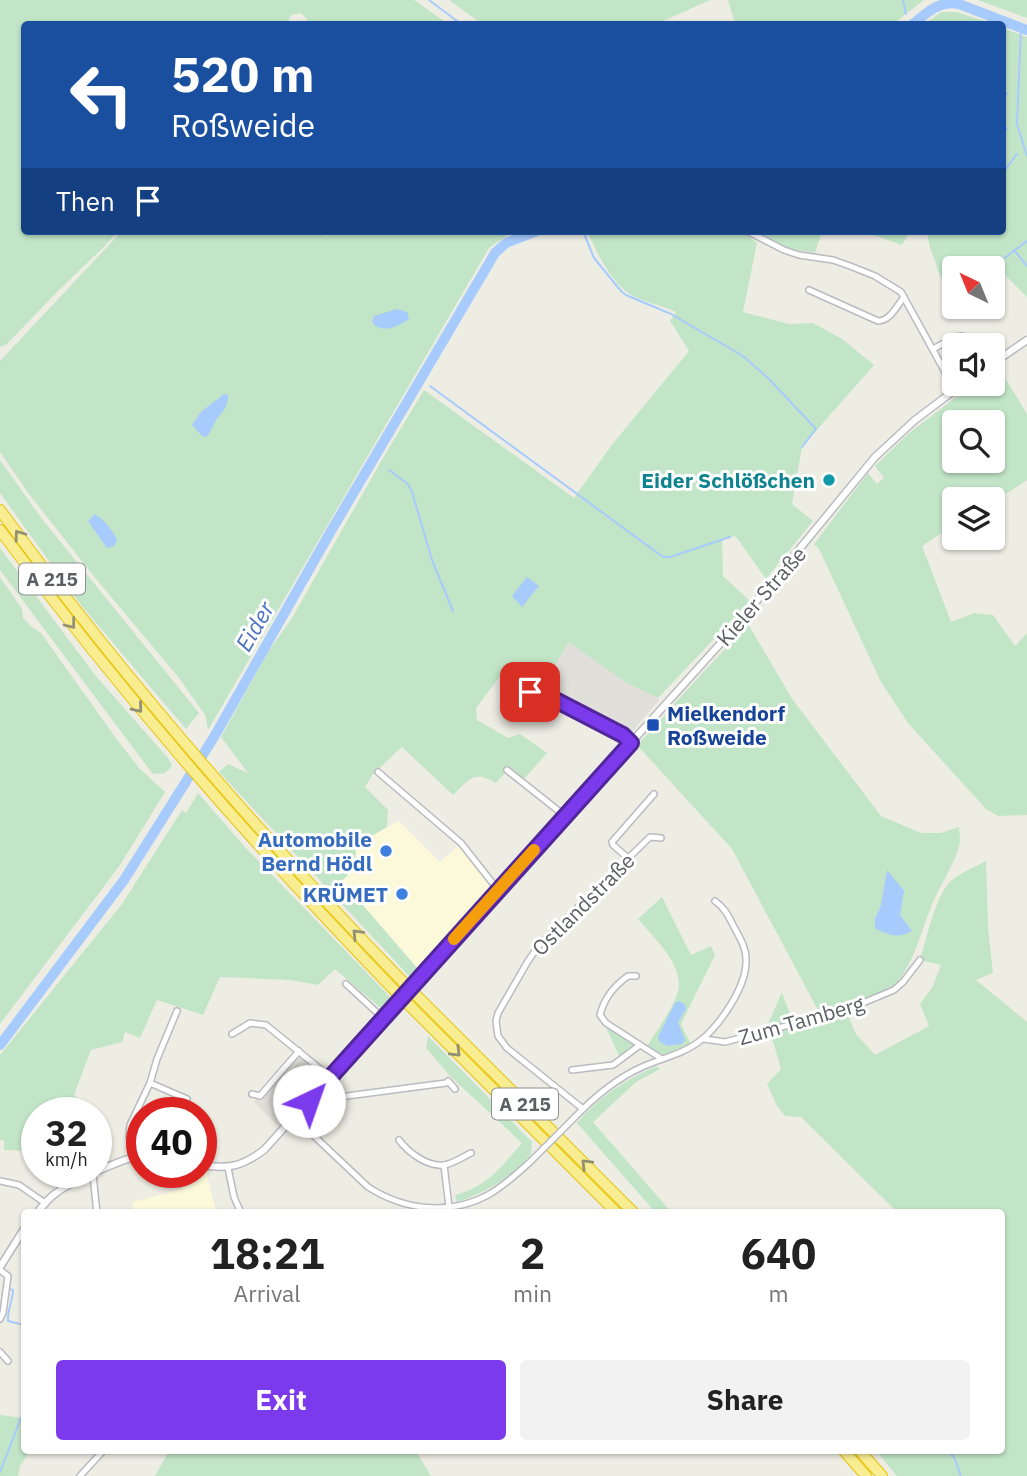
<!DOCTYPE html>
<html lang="en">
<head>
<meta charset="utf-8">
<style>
	:root { --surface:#fff; --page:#f2f2f2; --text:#222; --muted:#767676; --accent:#7c3aed }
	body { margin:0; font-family:"IBM Plex Sans",sans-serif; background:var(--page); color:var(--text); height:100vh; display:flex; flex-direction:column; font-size:26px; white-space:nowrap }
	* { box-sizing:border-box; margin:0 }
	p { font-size:23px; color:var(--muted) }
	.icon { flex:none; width:38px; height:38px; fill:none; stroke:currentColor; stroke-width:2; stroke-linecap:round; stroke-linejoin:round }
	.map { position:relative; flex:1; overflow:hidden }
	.panel { position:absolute; left:21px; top:1209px; width:984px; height:245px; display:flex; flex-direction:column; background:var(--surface); border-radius:7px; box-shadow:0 2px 5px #0004 }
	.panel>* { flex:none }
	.top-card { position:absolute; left:21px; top:21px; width:985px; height:214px; border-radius:7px; box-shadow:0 2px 5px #0004; background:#1a4fa0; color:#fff; overflow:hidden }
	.needle { width:46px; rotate:317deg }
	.buttons { position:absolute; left:942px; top:256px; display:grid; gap:14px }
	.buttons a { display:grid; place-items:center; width:63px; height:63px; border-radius:7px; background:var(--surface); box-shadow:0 2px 5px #0004; font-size:35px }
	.speed { position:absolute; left:21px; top:1097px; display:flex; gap:14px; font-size:35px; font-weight:700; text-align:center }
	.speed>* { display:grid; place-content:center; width:91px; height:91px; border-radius:50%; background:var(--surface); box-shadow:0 2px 5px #0004; line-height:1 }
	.speed small { font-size:18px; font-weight:400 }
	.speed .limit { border:10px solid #d22; background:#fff; color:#111 }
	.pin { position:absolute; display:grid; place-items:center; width:60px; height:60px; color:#fff; margin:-30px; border-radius:14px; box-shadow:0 4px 10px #0006 }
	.me { position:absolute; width:77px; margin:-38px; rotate:42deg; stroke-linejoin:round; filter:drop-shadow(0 0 5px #0008) }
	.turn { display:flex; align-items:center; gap:24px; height:147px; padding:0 35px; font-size:32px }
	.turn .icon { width:91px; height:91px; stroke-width:2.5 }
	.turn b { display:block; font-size:49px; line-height:60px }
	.then { display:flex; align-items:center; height:66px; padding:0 35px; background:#0003; gap:14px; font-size:26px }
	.eta { display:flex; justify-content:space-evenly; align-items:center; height:119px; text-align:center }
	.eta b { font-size:42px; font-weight:700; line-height:49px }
	.action { display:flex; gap:14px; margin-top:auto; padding:14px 35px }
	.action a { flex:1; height:80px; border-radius:7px; background:var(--accent); color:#fff; font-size:28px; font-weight:700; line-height:80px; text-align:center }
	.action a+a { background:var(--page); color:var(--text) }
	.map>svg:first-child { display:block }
</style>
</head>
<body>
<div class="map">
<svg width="1027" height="1476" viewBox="0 0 1027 1476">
	<rect width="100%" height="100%" fill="#eeede4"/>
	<!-- commercial -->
	<g fill="#fcf9db">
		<polygon points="399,821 440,862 460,844 492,889 418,969 341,880 355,867 355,845"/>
		<polygon points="201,1168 205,1168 216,1211 213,1213 133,1213 133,1202 182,1189 181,1173 201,1172"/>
	</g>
	<!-- industrial -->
	<g fill="#e0dfd9">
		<polygon points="569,641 625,682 660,699 630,734 541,687"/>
		<polygon points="299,1053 325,1075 279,1127 254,1102"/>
	</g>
	<!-- green -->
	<g fill="#c2e5c7" fill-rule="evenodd">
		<polygon points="0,0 414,0 448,24 311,24 301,13 291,15 287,24 24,24 24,231 118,231 106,245 57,292 7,344 0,347"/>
		<polygon points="449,0 710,0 661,22 662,24 482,24"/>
		<polygon points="728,0 924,0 893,24 735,24"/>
		<polygon points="978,0 1027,0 1027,18"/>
		<polygon points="941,12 957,12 994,24 925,24"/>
		<polygon points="1003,28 1027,37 1027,297 995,265 989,268 954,268 954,300 950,302 930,248 927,231 1003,231"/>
		<polygon points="122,231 324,231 327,237 330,231 513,231 489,248 208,730 205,715 179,678 96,579 29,494 0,452 0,361"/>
		<path d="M587 231H749L746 234 757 243 743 312 789 324 813 323 842 339 874 365 802 447 792 504 813 521 766 579 737 538 734 536 722 540 723 576 750 601 658 698 625 682 569 642 541 687 526 683 504 671 476 708 477 720 508 738 520 734 547 753 523 780 506 772 496 783C473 770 470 779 453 795L402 747 373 774 365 787 388 810 387 827 356 845 355 867 342 881 418 969 410 977 219 772 228 764 248 773 221 737 268 652 292 618 383 458 424 390 574 498 611 446 689 351 670 321 676 312C663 306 648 303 635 297 612 286 597 253 587 231Z"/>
		<path d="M761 231H822L815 253C796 250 773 247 761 231Z"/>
		<polygon points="862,231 910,231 902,245"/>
		<path d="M1000 370 1027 414V480L992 503V499H954V525L922 546 951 622 974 613 993 615 1015 646 1027 633V815L998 816 986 809 908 723 881 682 819 549 814 544 868 473 877 484 884 478 875 466 908 434 964 391 978 383H992V375ZM954 422H992V460H954Z"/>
		<polygon points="0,460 42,519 199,713 186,729 80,604 0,493"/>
		<path d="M0 548 95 675 168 758 172 765C167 774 162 775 152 773L0 570Z"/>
		<polygon points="0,577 22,609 23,618 33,628 41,633 118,741 140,769 165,792 120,865 0,1024"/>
		<path d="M748 624 793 700 881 816 921 833H941L959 827C959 831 960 834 960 838 960 855 942 882 935 898 922 925 914 970 890 989L820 1014 732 849 637 745 656 726 672 706ZM881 905 900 915 911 931 875 919Z"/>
		<polygon points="198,793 244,846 392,999 383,1010 335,969 318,985 290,980 220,977 203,1015 157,1000 140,1038 125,1032 122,1042 91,1050 74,1095 91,1110 88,1113 37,1113 35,1159 32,1151 4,1150 4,1141 0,1140 0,1055 122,904 182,810 186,813"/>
		<path d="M986 861 988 927 993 973 976 980 1027 1022V1476H897L876 1451H1001V1213H898L801 1117 785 1116 777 1106 767 1084 781 1069 768 1024 782 992 794 1025 846 1010 856 1034 875 1055 929 1026 920 1004 933 986 941 965 920 960C927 938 935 896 951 881 961 872 975 867 986 861Z"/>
		<path d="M662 897 691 955 711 946 715 955 681 1024 692 1047 662 1059 646 1048C656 1031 670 1013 677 995 687 967 654 938 638 919Z"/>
		<polygon points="602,1019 640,1045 621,1060"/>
		<path d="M428 1036 532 1142 531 1154C511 1178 486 1193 457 1202L455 1195C487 1187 502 1166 522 1143L451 1077 426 1048Z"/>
		<path d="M656 1066 660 1069 636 1082 593 1122 672 1213H656L577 1123C599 1097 625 1080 656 1066Z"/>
		<polygon points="0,1415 24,1418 24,1451 30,1451 20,1466 18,1476 0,1476"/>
		<polygon points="169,1451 416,1451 431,1476 155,1476"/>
	</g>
	<!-- water -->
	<g fill="#a7cbfc">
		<path d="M397 309 407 312 409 319C399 326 381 335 372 322L374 316Z"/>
		<path d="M224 394 228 395C229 406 222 412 216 420 213 425 211 431 208 436L203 437 192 425 201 412Z"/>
		<path d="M95 514C103 519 113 531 117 540L114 546 107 548 88 521Z"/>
		<polygon points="527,577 539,586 522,607 512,596"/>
		<path d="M887 870 904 891 900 915 912 931C897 939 888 935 875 928V919L881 905Z"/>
		<polygon points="680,1001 685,1005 686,1009 678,1022 685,1040 682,1044 667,1046 659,1041 658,1037 675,1003"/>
	</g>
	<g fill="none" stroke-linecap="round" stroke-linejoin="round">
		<!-- stream -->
		<g stroke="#a7cbfc" stroke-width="2">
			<polyline points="429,0 461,24"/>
			<polyline points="903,0 906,14"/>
			<polyline points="592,24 594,22"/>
			<polyline points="1021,27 1017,124 1027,156"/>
			<polyline points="1003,99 1007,93"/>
			<polyline points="1003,133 1007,128"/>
			<polyline points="1003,173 1017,154"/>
			<polyline points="583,231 594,258 621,291 626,295 671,314 743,356 768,378 816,429 802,447"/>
			<polyline points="1014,250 1027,266"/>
			<polyline points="998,263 1027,241"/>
			<polyline points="430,386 663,557 670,557 730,537"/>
			<polyline points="389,470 408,484 412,492 432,560 453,611"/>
			<path d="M9 1289 13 1290C13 1301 7 1310 8 1321L24 1325"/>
			<polyline points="948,1451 954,1457 961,1476"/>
			<polyline points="0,1472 24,1410"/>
		</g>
		<!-- river -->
		<g stroke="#a7cbfc" stroke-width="10">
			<path d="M913 24C928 12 939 0 959 4L1027 30"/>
			<polyline points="0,1045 124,880 214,737 331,531 495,253 506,243 537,231"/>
		</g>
		<defs>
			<g id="minor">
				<polyline points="749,232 784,250 799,255 833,260 850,266 875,276 901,292 955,390"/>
				<path d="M809 290 878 321C891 320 896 307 904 297"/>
				<polyline points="933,349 955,337 962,336"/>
				<polyline points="530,692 540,692 623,735 631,743"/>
				<polyline points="507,770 565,816"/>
				<polyline points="378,772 461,843 498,890"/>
				<polyline points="628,858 613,845 612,842 654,794"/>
				<path d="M636 976H628C614 986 604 998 600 1015L606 1023 662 1059"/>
				<polyline points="346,984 383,1018"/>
				<polyline points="232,1034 250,1023 266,1025 330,1077"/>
				<polyline points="704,1039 725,1042 846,1010 894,990 903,982 920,960"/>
				<polyline points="572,1070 613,1065 640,1045"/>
				<polyline points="150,1083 187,1099"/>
				<polyline points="252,1094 260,1096 299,1051"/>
				<polyline points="309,1101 446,1083 448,1081 455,1089"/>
				<polyline points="583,1109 507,1048 498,1036 496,1021 498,1013 528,961 540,944 650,837 661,838"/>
				<path d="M294 1117 368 1187C404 1210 449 1216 488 1195 504 1186 518 1173 531 1161"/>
				<path d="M573 1119C594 1097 615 1079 642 1067 662 1058 684 1054 701 1040 720 1025 746 987 746 962 747 949 740 938 734 927 729 917 725 908 715 901"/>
				<path d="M399 1140C408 1152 427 1167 444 1165 452 1164 463 1157 471 1153"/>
				<polyline points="136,1156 129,1137 130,1125 150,1083 157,1059 177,1011"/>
				<polyline points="444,1165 449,1207"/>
				<polyline points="228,1168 234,1197 241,1213"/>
				<polyline points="93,1175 97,1213"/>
				<polyline points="0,1181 19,1185 45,1203"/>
				<polyline points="0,1270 8,1276 3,1313 0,1319"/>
				<polyline points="0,1352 8,1361"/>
				<polyline points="80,1476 103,1451"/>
			</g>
			<g id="tertiary">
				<polyline points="992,364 1027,340"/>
				<path d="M201 1165C229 1169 241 1167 264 1150L737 625 875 457 915 420 964 383"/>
				<path d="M37 1213C43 1205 49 1198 56 1193 69 1183 127 1156 142 1156"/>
				<polyline points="0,1267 24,1229"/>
			</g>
			<g id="motorway">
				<path d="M0 510C123 678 259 834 404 983"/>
				<path d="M0 530C123 696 253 844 396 992"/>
				<polyline points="416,995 634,1213"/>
				<polyline points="408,1004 617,1213"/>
				<polyline points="844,1451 866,1476"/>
				<polyline points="860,1451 882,1476"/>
			</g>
		</defs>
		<!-- minor casing -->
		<use href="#minor" stroke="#b9bbc0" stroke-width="8"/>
		<!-- tertiary casing -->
		<use href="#tertiary" stroke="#b9bbc0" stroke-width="9"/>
		<!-- motorway casing -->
		<use href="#motorway" stroke="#e9c309" stroke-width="12"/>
		<!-- minor -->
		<use href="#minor" stroke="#fff" stroke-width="5"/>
		<!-- tertiary -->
		<use href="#tertiary" stroke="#fff" stroke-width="6"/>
		<!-- motorway -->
		<use href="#motorway" stroke="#f9ed91" stroke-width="10"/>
		<defs>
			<polyline id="minor-bridge" points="531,1161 573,1119"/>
			<g id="motorway-bridge">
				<polyline points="404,983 416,995"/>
				<polyline points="396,992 408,1004"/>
			</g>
		</defs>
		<!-- minor-bridge casing -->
		<use href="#minor-bridge" stroke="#b9bbc0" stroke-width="8" stroke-linecap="butt"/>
		<!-- motorway-bridge casing -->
		<use href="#motorway-bridge" stroke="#e9c309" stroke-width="12" stroke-linecap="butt"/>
		<!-- minor-bridge -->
		<use href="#minor-bridge" stroke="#fff" stroke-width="5"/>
		<!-- motorway-bridge -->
		<use href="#motorway-bridge" stroke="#f9ed91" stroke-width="10"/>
	</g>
	<!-- one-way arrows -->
	<defs><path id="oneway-chevron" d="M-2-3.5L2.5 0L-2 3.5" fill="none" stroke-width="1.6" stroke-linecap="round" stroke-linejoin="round" transform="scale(1.75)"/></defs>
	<g stroke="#939174">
		<use href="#oneway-chevron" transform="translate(19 535) rotate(-126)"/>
		<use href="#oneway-chevron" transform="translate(71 624) rotate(52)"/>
		<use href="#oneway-chevron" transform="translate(138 708) rotate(51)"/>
		<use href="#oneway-chevron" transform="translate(357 934) rotate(-134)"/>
		<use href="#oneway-chevron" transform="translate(456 1052) rotate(45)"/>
		<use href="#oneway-chevron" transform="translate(586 1164) rotate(-135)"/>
	</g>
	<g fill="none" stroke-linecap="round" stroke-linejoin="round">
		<defs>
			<polyline id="route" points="309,1101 631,743 623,735 540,692 530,692"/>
		</defs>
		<!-- route casing -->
		<use href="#route" stroke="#51269a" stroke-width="18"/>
		<!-- route -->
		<use href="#route" stroke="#7c3aed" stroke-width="12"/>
		<!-- slow -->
		<polyline stroke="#f59e0b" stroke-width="12" points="454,939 534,850"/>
	</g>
	<!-- markers -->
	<circle fill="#0f9aa8" stroke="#fff" stroke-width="2.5" cx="829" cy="480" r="7"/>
	<rect fill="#1a4fb4" stroke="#fff" stroke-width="2.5" x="646" y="718" width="14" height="14" rx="3.5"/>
	<g fill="#3f7fe0" stroke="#fff" stroke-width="2.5">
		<circle cx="386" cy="851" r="7"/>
		<circle cx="402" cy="894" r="7"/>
	</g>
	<g text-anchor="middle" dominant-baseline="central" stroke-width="6" stroke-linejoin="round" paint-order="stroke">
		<!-- shield labels -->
		<g fill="#fff" stroke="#8d8f92" stroke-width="2">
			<rect x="19" y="563.5" width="66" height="31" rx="5"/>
			<rect x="492" y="1088.5" width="66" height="31" rx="5"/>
		</g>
		<g font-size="19" font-weight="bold" fill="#5c5f64">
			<text x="52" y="579">A 215</text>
			<text x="525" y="1104">A 215</text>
		</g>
		<!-- culture labels -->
		<g font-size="21" font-weight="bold" fill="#0d838f" stroke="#fff" text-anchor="end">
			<text x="815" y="480">Eider Schlößchen</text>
		</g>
		<!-- street labels -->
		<g font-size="21" fill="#5c5f64" stroke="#fff">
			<text transform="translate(761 596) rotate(-49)">Kieler Straße</text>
			<text transform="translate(583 904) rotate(-45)">Ostlandstraße</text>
			<text transform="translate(801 1020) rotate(-16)">Zum Tamberg</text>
		</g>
		<!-- transit labels -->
		<g font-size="21" font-weight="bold" fill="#164399" stroke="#fff" text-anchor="start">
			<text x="667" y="713">Mielkendorf<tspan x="667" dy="24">Roßweide</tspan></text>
		</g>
		<!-- shop labels -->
		<g font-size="21" font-weight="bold" fill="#366cbe" stroke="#fff" text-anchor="end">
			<text x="372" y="839">Automobile<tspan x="372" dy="24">Bernd Hödl</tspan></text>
			<text x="388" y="894">KRÜMET</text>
		</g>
		<!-- water labels -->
		<g font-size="23" font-style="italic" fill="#4a72bf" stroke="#fff">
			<text transform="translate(254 626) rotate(-60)">Eider</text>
		</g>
	</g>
</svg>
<div class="buttons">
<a><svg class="needle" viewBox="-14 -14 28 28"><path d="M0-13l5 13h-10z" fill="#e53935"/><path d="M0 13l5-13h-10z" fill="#767676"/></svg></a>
<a><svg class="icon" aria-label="sound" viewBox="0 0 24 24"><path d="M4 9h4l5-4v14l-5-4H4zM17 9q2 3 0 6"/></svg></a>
<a><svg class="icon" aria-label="search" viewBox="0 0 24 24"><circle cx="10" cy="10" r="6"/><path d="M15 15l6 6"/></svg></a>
<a><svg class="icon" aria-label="layers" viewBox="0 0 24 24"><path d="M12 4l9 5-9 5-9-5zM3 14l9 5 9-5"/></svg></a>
</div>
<div class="speed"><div>32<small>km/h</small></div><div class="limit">40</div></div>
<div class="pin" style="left:530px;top:692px;background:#d93025"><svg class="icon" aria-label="arrive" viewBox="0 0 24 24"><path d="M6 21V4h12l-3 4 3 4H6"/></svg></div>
<svg class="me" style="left:309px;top:1101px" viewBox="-20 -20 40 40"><circle r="19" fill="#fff"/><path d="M0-13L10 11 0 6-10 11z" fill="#7c3aed"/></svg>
<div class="top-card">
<div class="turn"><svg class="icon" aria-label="left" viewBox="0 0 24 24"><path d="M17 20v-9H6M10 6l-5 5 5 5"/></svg><div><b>520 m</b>Roßweide</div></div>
<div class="then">Then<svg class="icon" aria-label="arrive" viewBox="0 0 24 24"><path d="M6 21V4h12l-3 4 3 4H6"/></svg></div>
</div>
<section class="panel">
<div class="eta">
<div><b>18:21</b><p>Arrival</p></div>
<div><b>2</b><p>min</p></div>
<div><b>640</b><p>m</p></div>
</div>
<div class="action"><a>Exit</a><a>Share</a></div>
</section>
</div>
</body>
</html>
